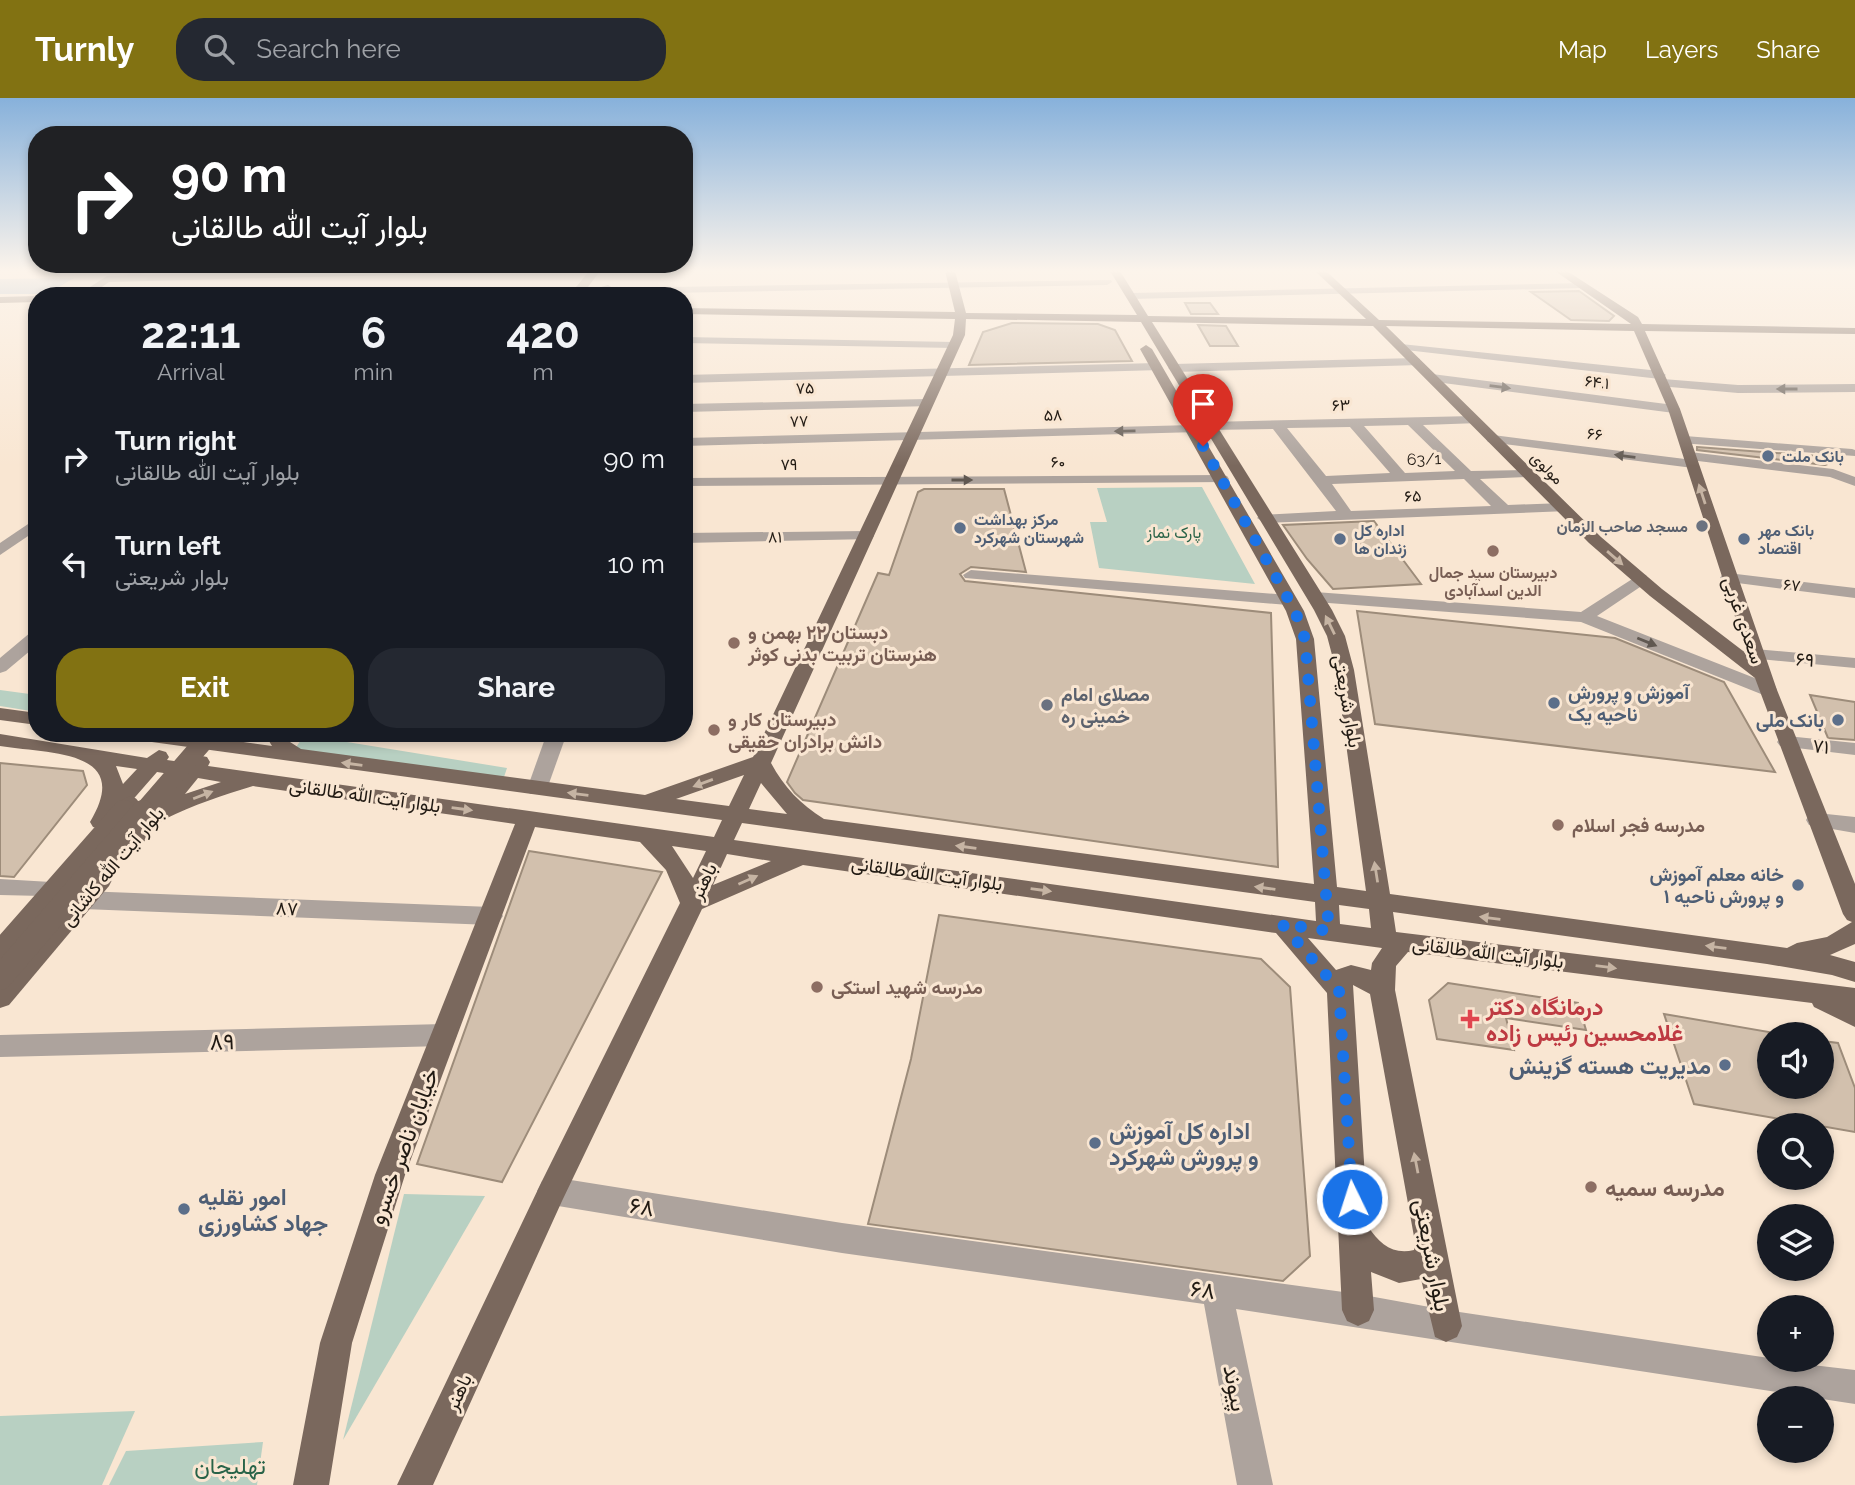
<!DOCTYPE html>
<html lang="en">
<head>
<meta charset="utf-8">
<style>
	:root { --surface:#171b24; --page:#242831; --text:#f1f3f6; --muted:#9ea1a6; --accent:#827212 }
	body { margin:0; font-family:Raleway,Vazirmatn,sans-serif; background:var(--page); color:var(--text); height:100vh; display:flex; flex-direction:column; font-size:26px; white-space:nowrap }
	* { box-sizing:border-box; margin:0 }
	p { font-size:23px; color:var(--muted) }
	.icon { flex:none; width:38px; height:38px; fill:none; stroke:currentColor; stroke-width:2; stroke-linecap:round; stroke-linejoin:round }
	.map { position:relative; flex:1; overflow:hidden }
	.side { position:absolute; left:28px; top:189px; width:665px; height:455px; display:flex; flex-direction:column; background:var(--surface); border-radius:28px; box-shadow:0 4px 10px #0003 }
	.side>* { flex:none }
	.banner { position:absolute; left:28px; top:28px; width:665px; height:147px; border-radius:28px; box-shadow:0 4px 10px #0003; background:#202124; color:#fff; overflow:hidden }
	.buttons { position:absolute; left:1757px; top:924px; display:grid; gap:14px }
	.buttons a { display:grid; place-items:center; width:77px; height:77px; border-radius:50%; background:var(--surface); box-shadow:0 4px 10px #0003; font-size:35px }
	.pin { position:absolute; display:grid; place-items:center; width:60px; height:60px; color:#fff; margin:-72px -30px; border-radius:50% 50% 50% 0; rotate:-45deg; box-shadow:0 0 7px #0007 }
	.pin .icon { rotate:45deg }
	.me { position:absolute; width:77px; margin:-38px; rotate:356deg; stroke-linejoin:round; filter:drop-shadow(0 0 5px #0008) }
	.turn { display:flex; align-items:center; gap:24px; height:147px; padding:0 28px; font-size:32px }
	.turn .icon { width:91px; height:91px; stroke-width:2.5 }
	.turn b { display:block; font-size:49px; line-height:60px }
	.eta { display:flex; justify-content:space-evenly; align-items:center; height:119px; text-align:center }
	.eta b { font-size:42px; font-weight:700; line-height:49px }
	.button { display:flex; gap:14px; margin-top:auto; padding:14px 28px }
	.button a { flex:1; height:80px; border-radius:28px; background:var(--accent); color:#fff; font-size:28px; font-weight:700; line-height:80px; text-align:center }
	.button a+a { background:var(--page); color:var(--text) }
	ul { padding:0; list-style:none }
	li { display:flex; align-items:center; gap:21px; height:105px; padding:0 28px }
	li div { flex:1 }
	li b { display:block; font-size:26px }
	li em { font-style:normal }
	header { display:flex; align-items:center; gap:42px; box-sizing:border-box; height:98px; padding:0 35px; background:var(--accent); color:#fff }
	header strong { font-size:33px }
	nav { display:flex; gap:38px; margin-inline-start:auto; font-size:24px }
	.search { width:490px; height:63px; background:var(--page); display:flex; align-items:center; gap:18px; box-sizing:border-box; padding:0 24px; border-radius:28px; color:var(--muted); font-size:26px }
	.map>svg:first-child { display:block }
</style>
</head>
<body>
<header>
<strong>Turnly</strong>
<div class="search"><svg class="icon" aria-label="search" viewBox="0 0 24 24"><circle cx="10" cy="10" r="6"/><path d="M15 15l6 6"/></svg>Search here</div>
<nav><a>Map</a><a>Layers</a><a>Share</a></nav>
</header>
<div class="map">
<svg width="1855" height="1387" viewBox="0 0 1855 1387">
	<rect width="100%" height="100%" fill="#f9e6d2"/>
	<!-- green -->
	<g fill="#b8d0c2">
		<polygon points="1202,389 1255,486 1099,470 1090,424 1107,424 1097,390"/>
		<polygon points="0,592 37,597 37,614 0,608"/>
		<polygon points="304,637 507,670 503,682 295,651"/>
		<polygon points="404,1096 485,1098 343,1342"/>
		<polygon points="135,1313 102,1387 0,1387 0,1318"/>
		<polygon points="263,1344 257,1387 109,1387 126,1353"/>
	</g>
	<!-- water -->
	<polygon fill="#95acc7" points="74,180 47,196 0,196 0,181"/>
	<!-- building -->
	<g fill="#d2c0ad" stroke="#9d8c7a" stroke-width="2">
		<polygon points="1579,193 1614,218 1609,223 1571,222 1531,194"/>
		<polygon points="1185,205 1210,205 1218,216 1191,216"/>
		<polygon points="1012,225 1098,226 1115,232 1132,263 969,267 983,234"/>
		<polygon points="1198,227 1226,228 1238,248 1210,248"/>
		<polygon points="1697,349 1845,360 1825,367 1697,352"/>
		<polygon points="924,391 1004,391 1026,474 971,469 960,476 965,483 1271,515 1278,769 803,702 795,695 787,684 878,475 889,477 918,394"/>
		<polygon points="1374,423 1421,486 1333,491 1307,461 1283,427"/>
		<polygon points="1357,513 1615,540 1724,584 1775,674 1375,626"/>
		<polygon points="1810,597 1855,604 1855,642 1828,640"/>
		<polygon points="0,665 83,673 87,687 14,779 0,778"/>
		<polygon points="529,753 662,774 502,1084 417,1066"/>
		<polygon points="939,817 1261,861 1290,889 1310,1158 1283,1183 868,1126 911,961"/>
		<polygon points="1448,885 1578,905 1586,932 1506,920 1514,952 1437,941 1429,902"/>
		<polygon points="1664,916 1769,934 1769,989 1822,989 1822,943 1838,945 1855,990 1855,1034 1694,1006"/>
	</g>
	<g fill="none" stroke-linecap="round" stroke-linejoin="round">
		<!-- minor -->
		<g fill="#ada39d" fill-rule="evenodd">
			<polygon points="135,173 149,173 132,182 124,182 124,178"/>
			<polygon points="1111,182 1112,184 1107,187 608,196 603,193 608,190"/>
			<polygon points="1585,185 1585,189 1581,190 1131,201 1126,198 1131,195"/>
			<polygon points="684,239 954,244 960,247 954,250 684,245"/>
			<polygon points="1401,246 1660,273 1666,277 1660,281 1397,251 1397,247"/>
			<polygon points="1416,260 1420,261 1420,267 1174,274 1168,270 1174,266"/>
			<polygon points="1157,265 1161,266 1161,272 684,285 684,277"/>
			<polygon points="1432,276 1674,307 1680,311 1674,315 1428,283 1428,277"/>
			<polygon points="1663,281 1738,287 1855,286 1855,294 1738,295 1659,288 1659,282"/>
			<polygon points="927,301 932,302 932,308 684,314 684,306"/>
			<path d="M1474 318 1481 322 1479 325 1423 327 1471 373 1533 372 1535 375 1528 379 1480 381 1508 407 1563 405 1571 410 1568 413 1265 425 1257 420 1260 417 1336 413 1273 331 1209 332 1202 328 1209 324ZM1408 327 1455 373 1405 375 1364 328ZM1350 329 1390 375 1326 378 1287 330ZM1464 381 1491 408 1351 413 1332 386Z"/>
			<polygon points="1193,327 1198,328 1198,334 684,348 684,340"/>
			<polygon points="1493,337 1685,361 1685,355 1690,354 1833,371 1855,379 1855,388 1830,379 1698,363 1698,369 1693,370 1488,344 1486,341"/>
			<polygon points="1685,338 1852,351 1855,352 1855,358 1680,345 1680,339"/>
			<polygon points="1222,377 1227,378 1229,381 1227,384 684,388 684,380"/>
			<polygon points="37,420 37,432 0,457 0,445"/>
			<polygon points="866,433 872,435 874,438 872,441 684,445 684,435"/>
			<polygon points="971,472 1288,497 1296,502 1288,507 965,480 963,477"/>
			<polygon points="1728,475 1855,490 1855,500 1722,483 1720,480 1722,477"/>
			<polygon points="1640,476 1646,477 1648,481 1646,485 1597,518 1775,588 1777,592 1775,596 1761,596 1581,524 1315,504 1307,499 1315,494 1581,514"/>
			<polygon points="37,533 37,547 6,573 0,575 0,560 31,534"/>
			<polygon points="1755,551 1855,560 1855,570 1749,560 1746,556"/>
			<polygon points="547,635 567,635 547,691 544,696 530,696 527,691"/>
			<polygon points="1787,638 1855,645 1855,657 1780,648 1777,644 1780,640"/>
			<polygon points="1817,715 1855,719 1855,735 1809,727 1806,722 1809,717"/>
			<polygon points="0,781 51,784 55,790 51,796 43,798 0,797"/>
			<polygon points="83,793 491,809 499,812 503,818 499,824 491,827 83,811 75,808 71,802 75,796"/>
			<polygon points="444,926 453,929 457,937 453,945 444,948 0,959 0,937"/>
			<polygon points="552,1079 842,1125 1358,1196 1446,1212 1769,1260 1769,1262 1855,1272 1855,1306 1236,1211 1273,1387 1237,1387 1204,1206 842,1155 552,1107 542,1103 537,1093 542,1083"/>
		</g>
		<!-- major -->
		<g fill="#7a685d" fill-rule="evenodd">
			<polygon points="285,173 438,173 433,176 109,184 89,198 76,198 107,178"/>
			<polygon points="589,173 600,173 588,189 594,191 608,187 613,190 612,192 594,197 582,194 576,198 563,198 577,188"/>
			<path d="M945 173H955L966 215 1137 217 1110 173H1120L1148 218 1366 221 1315 173H1326L1379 222 1631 226 1555 173H1567L1638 219 1642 226 1855 230V236L1645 233 1680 311 1777 592 1855 786V846L1830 857 1855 864V884L1832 877 1767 866 1393 814 1396 834 1855 890V929L1814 909 1812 905 1408 854 1396 868 1395 892 1462 1228 1457 1239 1446 1244 1435 1239 1421 1181 1399 1185 1371 1174 1374 1212 1369 1223 1358 1228 1347 1223 1342 1212 1327 895 1276 835 803 767 702 811 562 1103 433 1387H397L542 1083 680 805 666 772 640 744 535 729 405 1077 352 1245 329 1387H293L320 1245 375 1077 515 726 253 688C223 697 193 707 165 721 149 729 149 753 127 746L124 741 127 736 177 677 157 674 109 729 101 731 93 729 90 724C134 651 49 656 0 648V636L147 660 159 652 166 654 169 659 167 662 188 665C194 658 198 657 207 659L210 664 208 668 714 739 722 722 130 641 123 639 120 635H179L272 648 264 635H284L290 644 301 651 645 697 753 659 953 237 955 221 684 216V210L955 214ZM966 221 1141 224 1314 512 1327 538 1336 572 1366 793 1337 789 1314 541 1304 513 1152 251 1146 247 1140 251 1286 513 1296 541 1314 786 824 721C800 706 784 689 771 665L965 237ZM1152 224 1373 228 1589 445 1650 498 1755 580 1843 816 1847 822 1852 824 1827 839 1797 845 1787 850 1390 796 1354 572 1345 538 1332 512ZM1386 228 1634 233 1668 311 1747 556 1662 491 1601 439ZM116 668 137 671 123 686ZM744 677 729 708 676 701ZM198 680 221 684 185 696ZM761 685 787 716 749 711ZM742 725 1315 804 1316 823 734 742ZM672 748 706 753 693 780ZM727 756 771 763 713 787ZM1339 807 1369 811 1371 830 1340 826ZM1308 840 1382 850 1372 865 1371 872 1351 867 1336 872ZM1353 887 1370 896 1415 1144 1414 1152C1393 1157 1379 1146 1368 1128Z"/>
			<polygon points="37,198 37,204 0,205 0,199"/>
			<polygon points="0,610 37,615 37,627 0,622"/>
			<polygon points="101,774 109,776 112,782 109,788 9,907 0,910 0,882 93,776"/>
		</g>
		<!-- major-bridge-far1 -->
		<g stroke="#7a685d" stroke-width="19">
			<polyline points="123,716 130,708"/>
			<polyline points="141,716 211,635"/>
		</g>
		<!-- major-bridge -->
		<g stroke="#7a685d" stroke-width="24">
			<polyline points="0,855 124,714"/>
			<polyline points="0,880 143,714"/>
		</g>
	</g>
	<!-- one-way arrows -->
	<defs><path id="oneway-solid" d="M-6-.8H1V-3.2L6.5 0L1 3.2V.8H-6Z" transform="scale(1.75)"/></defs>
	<g fill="#605851">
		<use href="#oneway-solid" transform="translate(1500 289) rotate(7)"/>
		<use href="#oneway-solid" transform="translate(1787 291) rotate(180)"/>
		<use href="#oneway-solid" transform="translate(1125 333) rotate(179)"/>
		<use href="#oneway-solid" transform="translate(1625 358) rotate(-173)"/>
		<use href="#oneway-solid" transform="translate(962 382)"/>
		<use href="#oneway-solid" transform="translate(1647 544) rotate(22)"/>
	</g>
	<g fill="#c6b4a3">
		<use href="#oneway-solid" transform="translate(1702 396) rotate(-108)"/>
		<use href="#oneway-solid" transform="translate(1615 460) rotate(41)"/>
		<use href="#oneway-solid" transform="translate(1330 527) rotate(-116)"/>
		<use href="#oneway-solid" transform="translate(352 666) rotate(-172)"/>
		<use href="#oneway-solid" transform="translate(703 685) rotate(160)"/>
		<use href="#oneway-solid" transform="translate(578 696) rotate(-173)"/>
		<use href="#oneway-solid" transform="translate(203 697) rotate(-21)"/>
		<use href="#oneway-solid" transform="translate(462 711) rotate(8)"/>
		<use href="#oneway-solid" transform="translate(966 749) rotate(-172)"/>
		<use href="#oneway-solid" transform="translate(1376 774) rotate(-99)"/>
		<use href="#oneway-solid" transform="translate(748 782) rotate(-24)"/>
		<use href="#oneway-solid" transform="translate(1265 790) rotate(-172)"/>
		<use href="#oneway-solid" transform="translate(1041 792) rotate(8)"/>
		<use href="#oneway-solid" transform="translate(1490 820) rotate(-173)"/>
		<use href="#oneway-solid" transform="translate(1716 849) rotate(-173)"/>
		<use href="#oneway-solid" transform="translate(1606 869) rotate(7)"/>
		<use href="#oneway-solid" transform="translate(1416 1065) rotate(-101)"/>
	</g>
	<!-- sky -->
	<linearGradient id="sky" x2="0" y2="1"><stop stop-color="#87b1db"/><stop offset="0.47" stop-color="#fcf4eb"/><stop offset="1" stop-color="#fcf4eb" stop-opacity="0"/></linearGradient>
	<rect width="1855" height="368" fill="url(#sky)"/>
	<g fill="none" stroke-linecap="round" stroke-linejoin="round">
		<!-- route -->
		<polyline stroke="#1a73e8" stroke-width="12" stroke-dasharray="0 21.6" points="1203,348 1295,513 1305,541 1329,833 1282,826 1339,892 1352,1101"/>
	</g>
	<!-- markers -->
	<g fill="#5c6f8a" stroke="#f9e6d2" stroke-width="2.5">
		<circle cx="1768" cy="358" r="7"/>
		<circle cx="960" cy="430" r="7"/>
		<circle cx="1340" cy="441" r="7"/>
		<circle cx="1744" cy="441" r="7"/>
		<circle cx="1554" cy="605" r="7"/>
		<circle cx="1838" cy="622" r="7"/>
		<circle cx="1798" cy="787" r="7"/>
		<circle cx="1725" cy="967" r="7"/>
		<circle cx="1095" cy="1045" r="7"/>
		<circle cx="184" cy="1111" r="7"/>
	</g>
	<g fill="#6b7280" stroke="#f9e6d2" stroke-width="2.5">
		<circle cx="1702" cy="428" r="7"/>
		<circle cx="1047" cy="607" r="7"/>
	</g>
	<g fill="#8d6e63" stroke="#f9e6d2" stroke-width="2.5">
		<circle cx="1493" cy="453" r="7"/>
		<circle cx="734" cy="545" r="7"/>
		<circle cx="714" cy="632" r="7"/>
		<circle cx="1558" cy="727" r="7"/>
		<circle cx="817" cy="889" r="7"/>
		<circle cx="1591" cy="1089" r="7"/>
	</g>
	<path fill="#e0444e" stroke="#f9e6d2" stroke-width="2.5" d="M1466.5 910.5h7v7h7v7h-7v7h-7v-7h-7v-7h7z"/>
	<g text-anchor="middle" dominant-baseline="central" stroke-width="6" stroke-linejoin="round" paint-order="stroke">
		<!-- far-street labels -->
		<g font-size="16" fill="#211a13" stroke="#f9e6d2">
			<text transform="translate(1597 284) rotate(7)">۶۴.۱</text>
			<text transform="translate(805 290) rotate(-1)">۷۵</text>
			<text transform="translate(1341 307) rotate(-1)">۶۳</text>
			<text transform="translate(1053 317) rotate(-1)">۵۸</text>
			<text transform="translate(799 323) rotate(-1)">۷۷</text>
			<text transform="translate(1595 336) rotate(7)">۶۶</text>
			<text transform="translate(1424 361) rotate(-2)">63/1</text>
			<text x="1058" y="364">۶۰</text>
			<text x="789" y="366">۷۹</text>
			<text transform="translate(1547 370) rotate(45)">مولوی</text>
			<text transform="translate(1413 398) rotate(-2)">۶۵</text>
			<text transform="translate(775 439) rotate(-1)">۸۱</text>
			<text transform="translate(1792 487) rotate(7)">۶۷</text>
		</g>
		<!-- far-service labels -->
		<g font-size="16" font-weight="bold" fill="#4e5e75" stroke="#f9e6d2" text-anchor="start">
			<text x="1782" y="358">بانک ملت</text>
			<text x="974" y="421">مرکز بهداشت<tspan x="974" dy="18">شهرستان شهرکرد</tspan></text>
			<text x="1354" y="432">اداره کل<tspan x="1354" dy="18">زندان ها</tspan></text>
			<text x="1758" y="432">بانک مهر<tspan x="1758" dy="18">اقتصاد</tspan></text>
		</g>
		<!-- far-worship labels -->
		<g font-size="16" font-weight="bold" fill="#5b616d" stroke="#f9e6d2" text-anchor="end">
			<text x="1688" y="428">مسجد صاحب الزمان</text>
		</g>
		<!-- far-park labels -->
		<g font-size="16" fill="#286348" stroke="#f9e6d2">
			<text x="1174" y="434">پارک نماز</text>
		</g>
		<!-- far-education labels -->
		<g font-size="16" font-weight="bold" fill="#785e54" stroke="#f9e6d2">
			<text x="1493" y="474">دبیرستان سید جمال<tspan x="1493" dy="18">الدین اسدآبادی</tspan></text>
		</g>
		<!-- street labels -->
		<g font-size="19" fill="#211a13" stroke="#f9e6d2">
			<text transform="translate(1744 522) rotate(71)">سعدی غربی</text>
			<text transform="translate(1805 561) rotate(5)">۶۹</text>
			<text transform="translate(1348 603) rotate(80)">بلوار شریعتی</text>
			<text transform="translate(1821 648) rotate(6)">۷۱</text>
			<text transform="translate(365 697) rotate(8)">بلوار آیت الله طالقانی</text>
			<text transform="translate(112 768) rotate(-50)">بلوار آیت الله کاشانی</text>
			<text transform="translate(927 775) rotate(8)">بلوار آیت الله طالقانی</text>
			<text transform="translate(703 783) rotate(-64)">باهنر</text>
			<text transform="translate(287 810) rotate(2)">۸۷</text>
			<text transform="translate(1488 854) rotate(7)">بلوار آیت الله طالقانی</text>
			<text transform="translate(458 1294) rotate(-65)">باهنر</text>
		</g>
		<!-- education labels -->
		<g font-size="19" font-weight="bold" fill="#785e54" stroke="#f9e6d2" text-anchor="start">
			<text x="748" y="534">دبستان ۲۲ بهمن و<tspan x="748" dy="22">هنرستان تربیت بدنی کوثر</tspan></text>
			<text x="728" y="621">دبیرستان کار و<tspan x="728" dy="22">دانش برادران حقیقی</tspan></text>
			<text x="1572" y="727">مدرسه فجر اسلام</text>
			<text x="831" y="889">مدرسه شهید استکی</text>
		</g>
		<!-- service labels -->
		<g font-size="19" font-weight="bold" fill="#4e5e75" stroke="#f9e6d2" text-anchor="end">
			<text x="1568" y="594" text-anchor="start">آموزش و پرورش<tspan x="1568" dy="22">ناحیه یک</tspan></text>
			<text x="1824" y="622">بانک ملی</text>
			<text x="1784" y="776">خانه معلم آموزش<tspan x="1784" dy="22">و پرورش ناحیه ۱</tspan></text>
		</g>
		<!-- worship labels -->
		<g font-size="19" font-weight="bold" fill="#5b616d" stroke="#f9e6d2" text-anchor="start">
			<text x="1061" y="596">مصلای امام<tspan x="1061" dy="22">خمینی ره</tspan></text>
		</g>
		<!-- near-health labels -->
		<g font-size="23" font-weight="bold" fill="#be3a42" stroke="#f9e6d2" text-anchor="start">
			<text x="1486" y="908">درمانگاه دکتر<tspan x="1486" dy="26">غلامحسین رئیس زاده</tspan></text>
		</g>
		<!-- near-street labels -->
		<g font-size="23" fill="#211a13" stroke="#f9e6d2">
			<text transform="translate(222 943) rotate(-1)">۸۹</text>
			<text transform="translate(403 1048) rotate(-70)">خیابان ناصر خسرو</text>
			<text transform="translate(642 1108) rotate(9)">۶۸</text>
			<text transform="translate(1433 1157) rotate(79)">بلوار شریعتی</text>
			<text transform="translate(1203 1191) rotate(8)">۶۸</text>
			<text transform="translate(1236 1290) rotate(79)">پیوند</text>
		</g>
		<!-- near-service labels -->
		<g font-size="23" font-weight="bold" fill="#4e5e75" stroke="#f9e6d2" text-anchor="start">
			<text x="1711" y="967" text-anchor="end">مدیریت هسته گزینش</text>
			<text x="1109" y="1032">اداره کل آموزش<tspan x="1109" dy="26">و پرورش شهرکرد</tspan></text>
			<text x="198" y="1098">امور نقلیه<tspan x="198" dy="26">جهاد کشاورزی</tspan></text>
		</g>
		<!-- near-education labels -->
		<g font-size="23" font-weight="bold" fill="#785e54" stroke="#f9e6d2" text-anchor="start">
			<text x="1605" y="1089">مدرسه سمیه</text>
		</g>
		<!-- near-park labels -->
		<g font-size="23" fill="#286348" stroke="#f9e6d2">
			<text x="230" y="1367">تهلیجان</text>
		</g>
	</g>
</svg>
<div class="buttons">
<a><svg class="icon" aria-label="sound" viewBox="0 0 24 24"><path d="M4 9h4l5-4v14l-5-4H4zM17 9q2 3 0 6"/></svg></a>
<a><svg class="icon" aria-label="search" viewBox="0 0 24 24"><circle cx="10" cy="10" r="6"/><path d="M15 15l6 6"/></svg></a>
<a><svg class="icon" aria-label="layers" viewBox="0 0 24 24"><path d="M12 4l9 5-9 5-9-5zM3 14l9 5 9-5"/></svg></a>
<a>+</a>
<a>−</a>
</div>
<div class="pin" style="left:1203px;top:348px;background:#d93025"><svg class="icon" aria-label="arrive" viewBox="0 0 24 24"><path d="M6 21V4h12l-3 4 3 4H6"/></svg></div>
<svg class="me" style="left:1352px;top:1101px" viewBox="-20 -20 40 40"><circle r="17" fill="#1a73e8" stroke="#fff" stroke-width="3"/><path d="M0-11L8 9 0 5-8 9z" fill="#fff"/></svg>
<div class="banner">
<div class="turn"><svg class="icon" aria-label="right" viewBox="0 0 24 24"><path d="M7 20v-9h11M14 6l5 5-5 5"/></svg><div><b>90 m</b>بلوار آیت الله طالقانی</div></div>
</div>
<section class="side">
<div class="eta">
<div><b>22:11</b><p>Arrival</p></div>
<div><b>6</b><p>min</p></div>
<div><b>420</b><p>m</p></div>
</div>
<ul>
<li><svg class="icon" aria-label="right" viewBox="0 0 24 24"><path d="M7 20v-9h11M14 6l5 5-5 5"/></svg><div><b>Turn right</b><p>بلوار آیت الله طالقانی</p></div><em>90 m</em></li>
<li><svg class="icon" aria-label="left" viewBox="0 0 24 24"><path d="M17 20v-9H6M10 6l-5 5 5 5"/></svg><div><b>Turn left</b><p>بلوار شریعتی</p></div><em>10 m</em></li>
</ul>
<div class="button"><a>Exit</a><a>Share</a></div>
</section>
</div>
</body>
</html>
